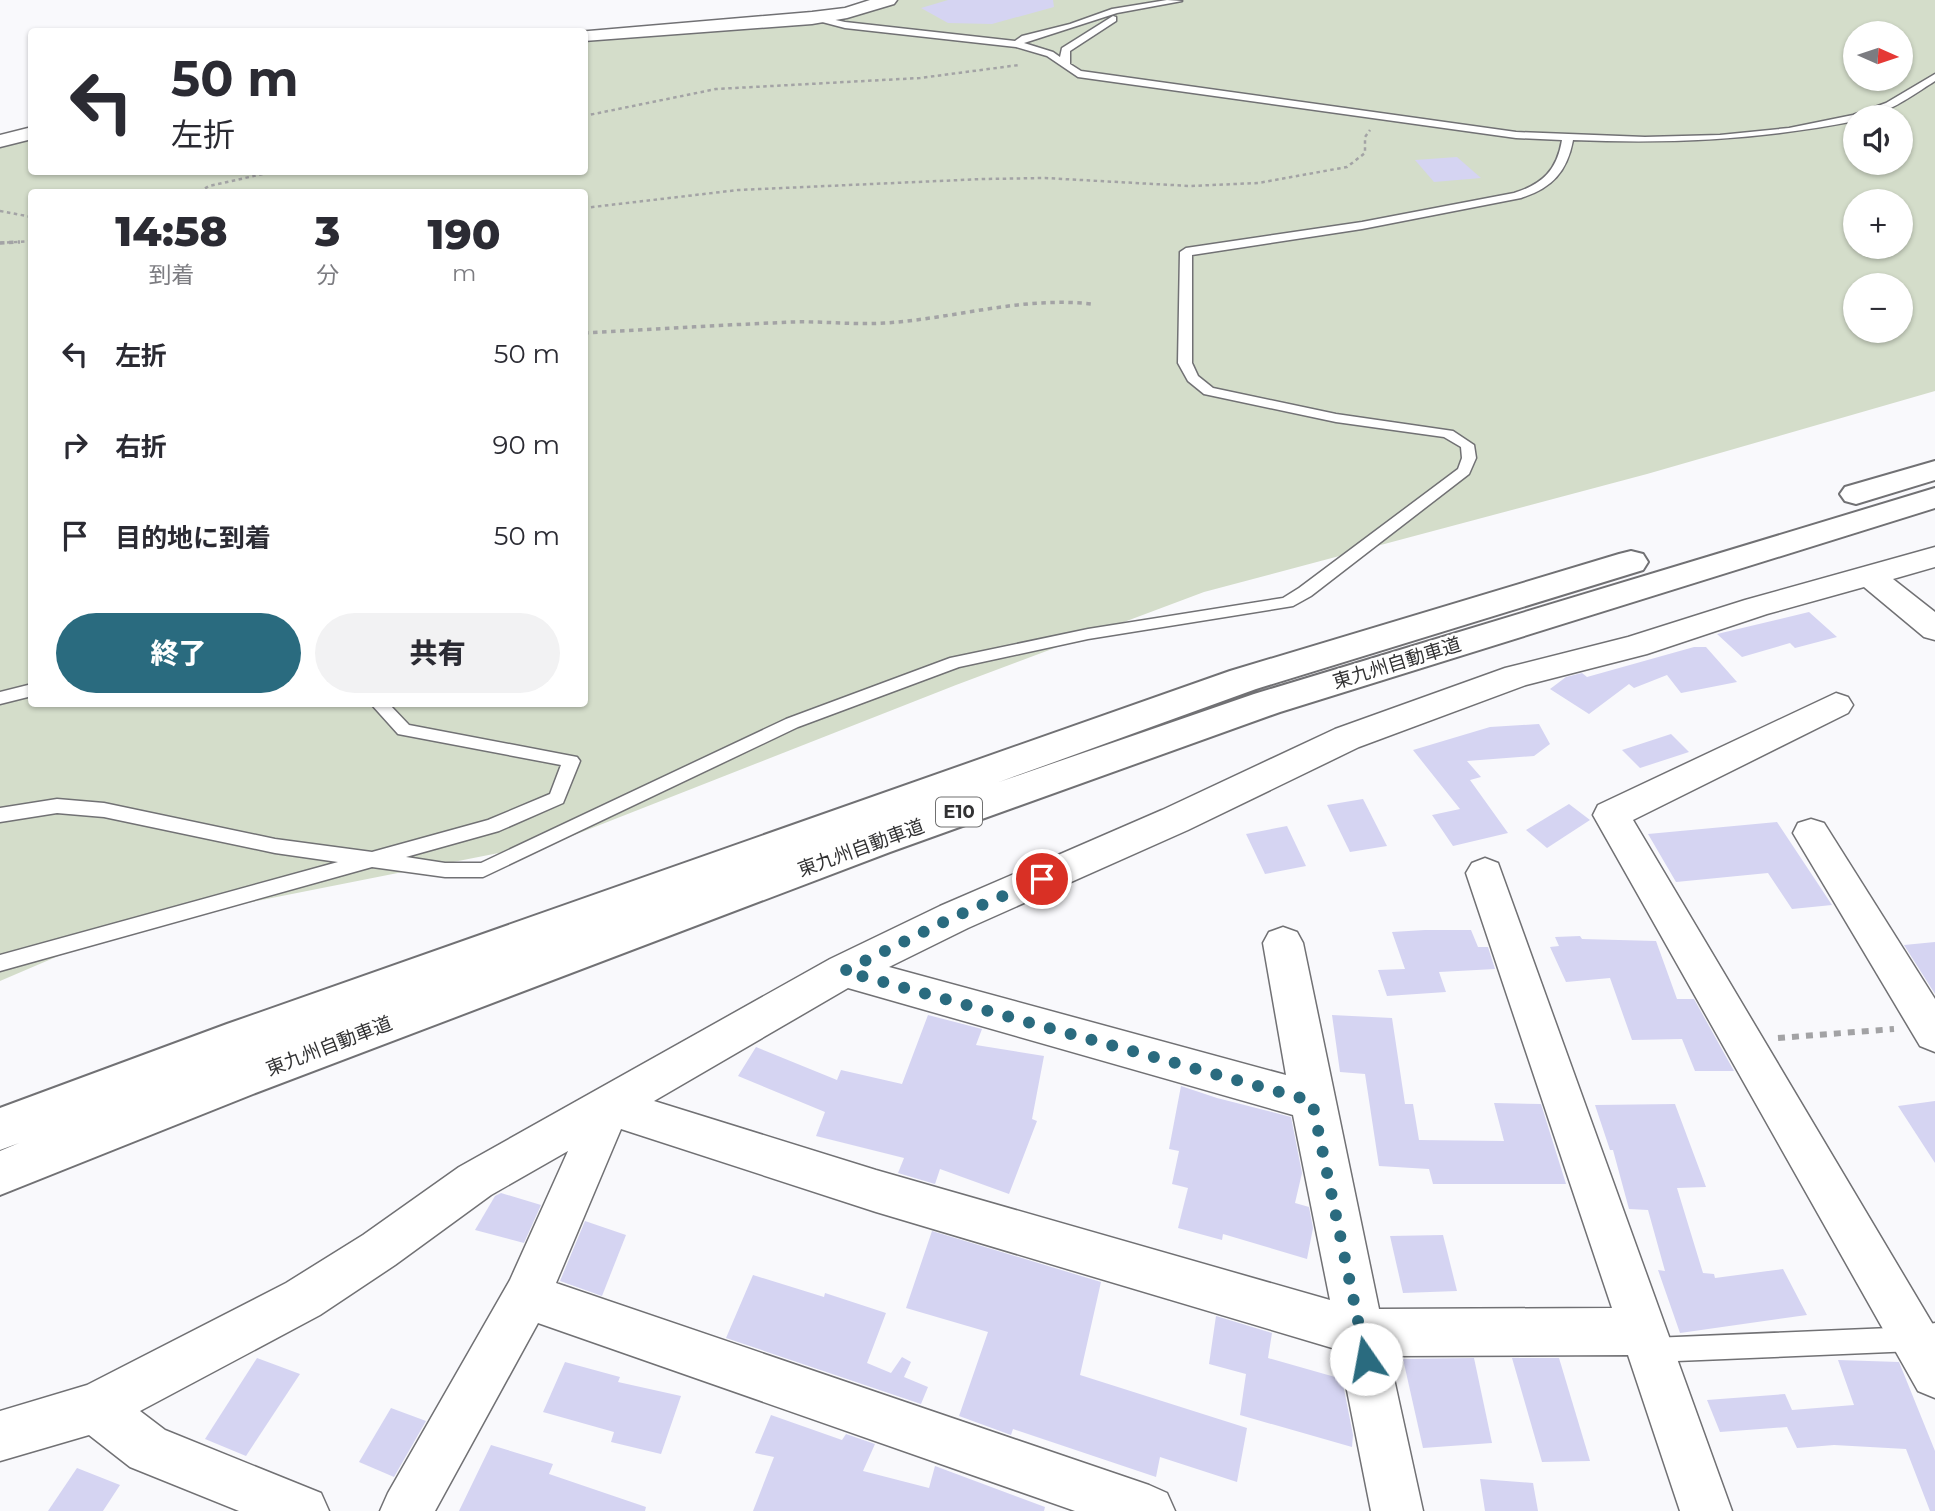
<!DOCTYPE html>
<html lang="ja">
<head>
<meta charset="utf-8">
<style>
	:root { --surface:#fff; --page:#f2f2f3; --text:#2b2b33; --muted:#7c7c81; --accent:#2a6b7f }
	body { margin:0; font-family:Montserrat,"Noto Sans JP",sans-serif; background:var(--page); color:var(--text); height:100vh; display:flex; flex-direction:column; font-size:26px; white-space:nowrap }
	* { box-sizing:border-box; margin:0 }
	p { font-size:23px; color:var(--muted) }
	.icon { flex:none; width:38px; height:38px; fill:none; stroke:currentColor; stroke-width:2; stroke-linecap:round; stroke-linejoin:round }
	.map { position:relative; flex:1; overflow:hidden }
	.side { position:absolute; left:28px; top:189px; width:560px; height:518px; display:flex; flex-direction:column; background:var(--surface); border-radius:7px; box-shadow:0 2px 5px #0004 }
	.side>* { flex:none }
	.guide { position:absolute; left:28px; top:28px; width:560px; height:147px; border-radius:7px; box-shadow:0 2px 5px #0004; background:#fff; color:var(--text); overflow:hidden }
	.needle { width:46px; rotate:93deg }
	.fabs { position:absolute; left:1843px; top:21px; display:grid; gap:14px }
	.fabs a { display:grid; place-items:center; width:70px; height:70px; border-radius:50%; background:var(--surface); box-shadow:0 2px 5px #0004; font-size:35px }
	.pin { position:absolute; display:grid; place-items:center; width:60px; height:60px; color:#fff; margin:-30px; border:4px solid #fff; border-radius:50%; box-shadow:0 2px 7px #0007 }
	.me { position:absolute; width:77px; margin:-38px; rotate:348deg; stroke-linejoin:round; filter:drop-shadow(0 0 5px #0008) }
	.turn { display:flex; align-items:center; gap:24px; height:147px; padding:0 28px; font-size:32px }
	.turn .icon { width:91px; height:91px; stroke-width:2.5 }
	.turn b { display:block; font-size:49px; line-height:60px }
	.eta { display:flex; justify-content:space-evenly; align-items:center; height:119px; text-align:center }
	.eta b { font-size:42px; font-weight:800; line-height:49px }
	.button { display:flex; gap:14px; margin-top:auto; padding:14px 28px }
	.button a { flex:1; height:80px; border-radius:42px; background:var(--accent); color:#fff; font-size:28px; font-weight:800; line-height:80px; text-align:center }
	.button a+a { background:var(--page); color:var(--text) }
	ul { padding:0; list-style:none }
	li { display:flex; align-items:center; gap:21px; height:91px; padding:0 28px }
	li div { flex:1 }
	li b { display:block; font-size:26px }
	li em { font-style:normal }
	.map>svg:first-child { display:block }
</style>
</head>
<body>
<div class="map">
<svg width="1935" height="1511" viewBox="0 0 1935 1511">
	<rect width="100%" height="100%" fill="#f9f9fc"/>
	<!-- green -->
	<path fill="#d4ddca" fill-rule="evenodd" d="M877 0H1935V391L1647 474 1204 592 956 685 559 841 126 927 0 981V148L31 139 32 172H584L585 36 841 11ZM1855 33H1900V79H1855ZM1855 117H1900V163H1855ZM32 192H584V704H32ZM1855 201H1900V247H1855ZM1855 285H1900V331H1855Z"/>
	<!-- building -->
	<g fill="#d5d4f2">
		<polygon points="948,0 1053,0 1054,7 992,24 948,23 921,8"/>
		<polygon points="1457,157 1481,178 1434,182 1415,160"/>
		<polygon points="1809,612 1837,637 1795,648 1790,643 1742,657 1717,634"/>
		<polygon points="1694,647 1706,647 1737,682 1681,693 1667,675 1634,688 1629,684 1589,714 1550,689 1566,677 1582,673 1587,677"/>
		<polygon points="1539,724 1550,744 1534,756 1467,761 1481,777 1470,780 1508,833 1453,846 1432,815 1460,809 1413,750 1490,727"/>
		<polygon points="1671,734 1689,752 1640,768 1622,750"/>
		<polygon points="1363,799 1387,846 1350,852 1327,805"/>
		<polygon points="1569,804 1590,820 1547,848 1526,830"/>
		<polygon points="1777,822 1832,905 1792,909 1768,873 1676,882 1648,834"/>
		<polygon points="1287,826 1306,866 1265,874 1246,834"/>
		<polygon points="1425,930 1471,930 1478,947 1488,947 1495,969 1439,972 1446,992 1387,996 1378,970 1405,969 1392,932"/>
		<polygon points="1580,936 1582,939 1656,941 1677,999 1694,999 1734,1071 1695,1071 1682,1039 1632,1040 1610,978 1566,982 1550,947 1559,946 1555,937"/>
		<polygon points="1935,942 1935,994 1904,945"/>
		<polygon points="928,1015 982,1029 976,1045 1044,1056 1032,1119 1037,1121 1009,1194 940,1169 935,1184 898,1173 904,1158 816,1136 825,1112 738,1076 756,1047 837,1080 841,1070 902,1084"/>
		<polygon points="1332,1015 1392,1018 1405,1104 1413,1104 1419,1140 1504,1141 1494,1103 1541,1104 1566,1184 1433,1184 1429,1169 1379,1166 1365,1074 1340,1072"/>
		<polygon points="1181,1086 1217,1098 1291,1117 1302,1173 1295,1203 1309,1207 1313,1228 1307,1259 1223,1234 1222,1240 1178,1228 1188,1188 1172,1184 1179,1151 1169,1149"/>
		<polygon points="1935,1101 1935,1163 1898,1106"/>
		<polygon points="1675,1104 1706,1187 1677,1188 1703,1273 1714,1274 1715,1278 1783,1269 1807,1315 1680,1333 1658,1270 1665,1271 1648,1210 1629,1209 1613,1150 1610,1150 1595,1105"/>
		<polygon points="501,1193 541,1205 524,1243 475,1230 495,1196"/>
		<polygon points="585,1221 626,1235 602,1296 560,1281"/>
		<polygon points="932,1231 1101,1282 1080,1375 1247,1428 1237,1482 1160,1457 1156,1477 1013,1429 1011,1435 959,1416 988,1332 906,1308"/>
		<polygon points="1443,1235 1457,1291 1403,1293 1390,1236"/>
		<polygon points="753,1275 824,1297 825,1293 886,1313 867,1363 891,1373 902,1357 911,1362 904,1377 928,1387 921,1404 726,1338"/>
		<polygon points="1216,1316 1272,1333 1268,1358 1342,1379 1353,1435 1352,1447 1240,1415 1246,1374 1209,1364"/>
		<polygon points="257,1358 300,1374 246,1456 205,1439"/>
		<polygon points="1474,1358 1492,1443 1423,1448 1403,1359"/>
		<polygon points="1512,1358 1559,1358 1590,1461 1542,1462"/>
		<polygon points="1838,1360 1899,1362 1935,1451 1935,1511 1930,1511 1906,1449 1834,1445 1797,1448 1787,1427 1720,1432 1707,1400 1785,1394 1792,1410 1854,1405"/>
		<polygon points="565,1362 620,1377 618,1382 681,1396 661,1454 611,1442 614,1432 543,1412"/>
		<polygon points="391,1408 426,1421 394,1477 359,1462"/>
		<polygon points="771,1415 842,1440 846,1434 875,1444 863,1471 929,1488 935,1466 1045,1507 1044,1511 753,1511 774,1457 755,1453"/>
		<polygon points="491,1445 553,1464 549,1474 646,1507 645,1511 459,1511"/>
		<polygon points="77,1468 120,1485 103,1511 48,1511"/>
		<polygon points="1480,1479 1533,1483 1538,1511 1485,1511"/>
	</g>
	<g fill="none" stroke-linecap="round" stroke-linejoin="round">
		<defs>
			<g id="service">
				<path d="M1167 0 1182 1 1117 13 1024 43 1053 52 1060 57 1062 48 1113 16 1116 17V21L1070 51V64L1081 71 1516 132 1645 137 1720 135 1789 128 1853 115 1886 103 1935 74V81C1911 96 1885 117 1855 117V121C1757 140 1672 144 1573 140 1567 172 1552 188 1521 198L1362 229 1192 255V363L1198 376 1213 388 1336 414 1453 431 1474 445 1476 458 1469 474 1311 596 1293 606 1088 639 959 667 798 727 483 877H445L372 867 0 971V955L338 862 275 853 104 817 57 813 0 822V808L57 799 104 803 275 839 372 852 488 820 550 794 561 765 398 734 371 704H389L409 725 577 757 580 761 563 803 499 831 406 857 445 863H481L786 719 950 658 1088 629 1283 598 1299 588 1458 469 1462 458 1461 447 1444 437 1336 422 1204 394 1188 381 1178 363 1180 252 1186 248 1362 222 1514 193C1543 184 1557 170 1562 140L1516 138 1078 77 1047 56 1016 47 845 28 807 18 812 15 845 22 1015 41 1022 36 1070 24 1112 9Z"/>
				<polygon points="32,684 32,696 0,704 0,692"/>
				<polygon points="1935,1323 1935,1347 1914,1351 1652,1362 1643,1359 1640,1350 1643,1341 1652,1338 1914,1327"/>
			</g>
			<g id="minor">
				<polygon points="870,0 897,0 894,4 847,18 812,24 584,41 584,32 577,32 812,12 845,8"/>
				<polygon points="32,127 32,139 0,147 0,135"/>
				<path d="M1935 547V567L1893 579 1935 612V640L1924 637 1864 587 1767 614 1647 654 1526 685 1359 747 1188 830 968 928 889 967 1286 1075 1263 943 1269 932 1283 927 1297 932 1303 943 1379 1309 1612 1308 1466 873 1472 863 1485 858 1498 863 1732 1511H1680L1628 1355 1389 1356 1423 1511H1371L1339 1350 876 1212 621 1129 556 1283 1149 1485 1167 1493 1175 1511H1075L538 1323 435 1511H380L388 1493 510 1280 568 1151 491 1195 395 1265 320 1315 140 1411 165 1430 321 1493 329 1511H239L130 1467 89 1435 0 1461V1411L87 1385 286 1283 363 1235 459 1167 830 959 940 906 1162 810 1335 729 1505 668 1628 637 1745 600ZM848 988 1293 1115 1330 1300 876 1170 654 1101Z"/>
				<polygon points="1836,693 1848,697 1853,705 1848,713 1633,820 1935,1328 1935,1398 1918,1391 1593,815 1598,805"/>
				<polygon points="1811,819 1824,823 1935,999 1935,1052 1920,1046 1793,833 1798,823"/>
			</g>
			<g id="motorway">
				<polygon points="1935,461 1935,480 1856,504 1845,501 1840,494 1845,487"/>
				<polygon points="1935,488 1935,508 1280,712 890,852 253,1094 0,1195 0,1151 19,1143 0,1150 0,1108 227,1024 1230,671 1619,554 1631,551 1643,554 1648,562 1643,570 1256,689 999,782 1254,694"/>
			</g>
		</defs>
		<!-- service casing -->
		<use href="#service" stroke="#717174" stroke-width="3"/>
		<!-- minor casing -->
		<use href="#minor" stroke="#717174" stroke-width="3"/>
		<!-- motorway casing -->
		<use href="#motorway" stroke="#717174" stroke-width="4"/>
		<!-- path-far2 -->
		<g stroke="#a3a3a5" stroke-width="2.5" stroke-dasharray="3.5 3.5" stroke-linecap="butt">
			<polyline points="584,116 716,89 920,78 1019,65"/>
			<polyline points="199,192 209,186 272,172"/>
			<polyline points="584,208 738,190 983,179 1045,178 1190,186 1258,183 1347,167 1365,153 1365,137 1370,130"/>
			<polyline points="0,211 32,217"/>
			<polyline points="0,243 32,241"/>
		</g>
		<!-- path-far1 -->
		<g stroke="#a3a3a5" stroke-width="3.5" stroke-dasharray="4.5 4.5" stroke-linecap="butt">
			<polyline points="0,243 20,242"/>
			<path d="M584 333C654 329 723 325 793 322 823 321 853 325 884 323 953 319 1022 296 1091 304"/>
		</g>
		<!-- path -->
		<polyline stroke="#a3a3a5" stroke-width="6" stroke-dasharray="7 7" stroke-linecap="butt" points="1778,1038 1894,1029"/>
		<!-- service -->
		<use href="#service" fill="#fff" fill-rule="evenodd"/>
		<!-- minor -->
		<use href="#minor" fill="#fff" fill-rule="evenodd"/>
		<!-- motorway -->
		<use href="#motorway" fill="#fff" fill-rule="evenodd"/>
	</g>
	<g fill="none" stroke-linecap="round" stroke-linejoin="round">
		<!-- route -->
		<polyline stroke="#2a6b7f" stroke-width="12" stroke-dasharray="0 21.6" points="1042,879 954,917 844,971 1312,1101 1366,1359"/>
	</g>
	<g text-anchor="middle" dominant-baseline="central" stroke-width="5" stroke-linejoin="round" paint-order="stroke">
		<!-- shield labels -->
		<rect fill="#fff" stroke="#707070" stroke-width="2" x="936" y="797.5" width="46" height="29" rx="5"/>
		<g font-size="18" font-weight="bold" fill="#323233">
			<text x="959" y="812">E10</text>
		</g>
		<!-- street labels -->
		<g font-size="19" fill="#323233" stroke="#fff">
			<text transform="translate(1397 663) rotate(-17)">東九州自動車道</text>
			<text transform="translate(861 848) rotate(-20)">東九州自動車道</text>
			<text transform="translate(329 1046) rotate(-21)">東九州自動車道</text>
		</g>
	</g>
</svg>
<div class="fabs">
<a><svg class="needle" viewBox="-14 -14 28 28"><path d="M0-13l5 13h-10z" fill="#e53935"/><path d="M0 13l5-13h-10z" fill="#7c7c81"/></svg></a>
<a><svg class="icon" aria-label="sound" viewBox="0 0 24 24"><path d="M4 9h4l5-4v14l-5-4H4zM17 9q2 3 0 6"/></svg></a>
<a>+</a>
<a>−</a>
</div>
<div class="pin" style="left:1042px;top:879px;background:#d93025"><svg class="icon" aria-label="arrive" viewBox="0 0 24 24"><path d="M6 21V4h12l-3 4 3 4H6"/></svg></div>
<svg class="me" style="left:1366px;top:1359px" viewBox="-20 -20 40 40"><circle r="19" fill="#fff"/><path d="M0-13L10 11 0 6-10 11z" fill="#2a6b7f"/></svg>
<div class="guide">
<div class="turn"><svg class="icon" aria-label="left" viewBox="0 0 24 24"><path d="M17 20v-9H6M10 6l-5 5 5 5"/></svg><div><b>50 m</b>左折</div></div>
</div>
<section class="side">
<div class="eta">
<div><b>14:58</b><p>到着</p></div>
<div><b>3</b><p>分</p></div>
<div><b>190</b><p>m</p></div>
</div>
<ul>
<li><svg class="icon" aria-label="left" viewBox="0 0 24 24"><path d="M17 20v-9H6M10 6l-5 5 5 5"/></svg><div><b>左折</b></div><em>50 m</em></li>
<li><svg class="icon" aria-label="right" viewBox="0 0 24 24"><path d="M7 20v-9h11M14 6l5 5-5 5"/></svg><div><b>右折</b></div><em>90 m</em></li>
<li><svg class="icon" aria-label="arrive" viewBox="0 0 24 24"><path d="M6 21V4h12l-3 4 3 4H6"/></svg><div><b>目的地に到着</b></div><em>50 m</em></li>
</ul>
<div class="button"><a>終了</a><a>共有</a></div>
</section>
</div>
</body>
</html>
